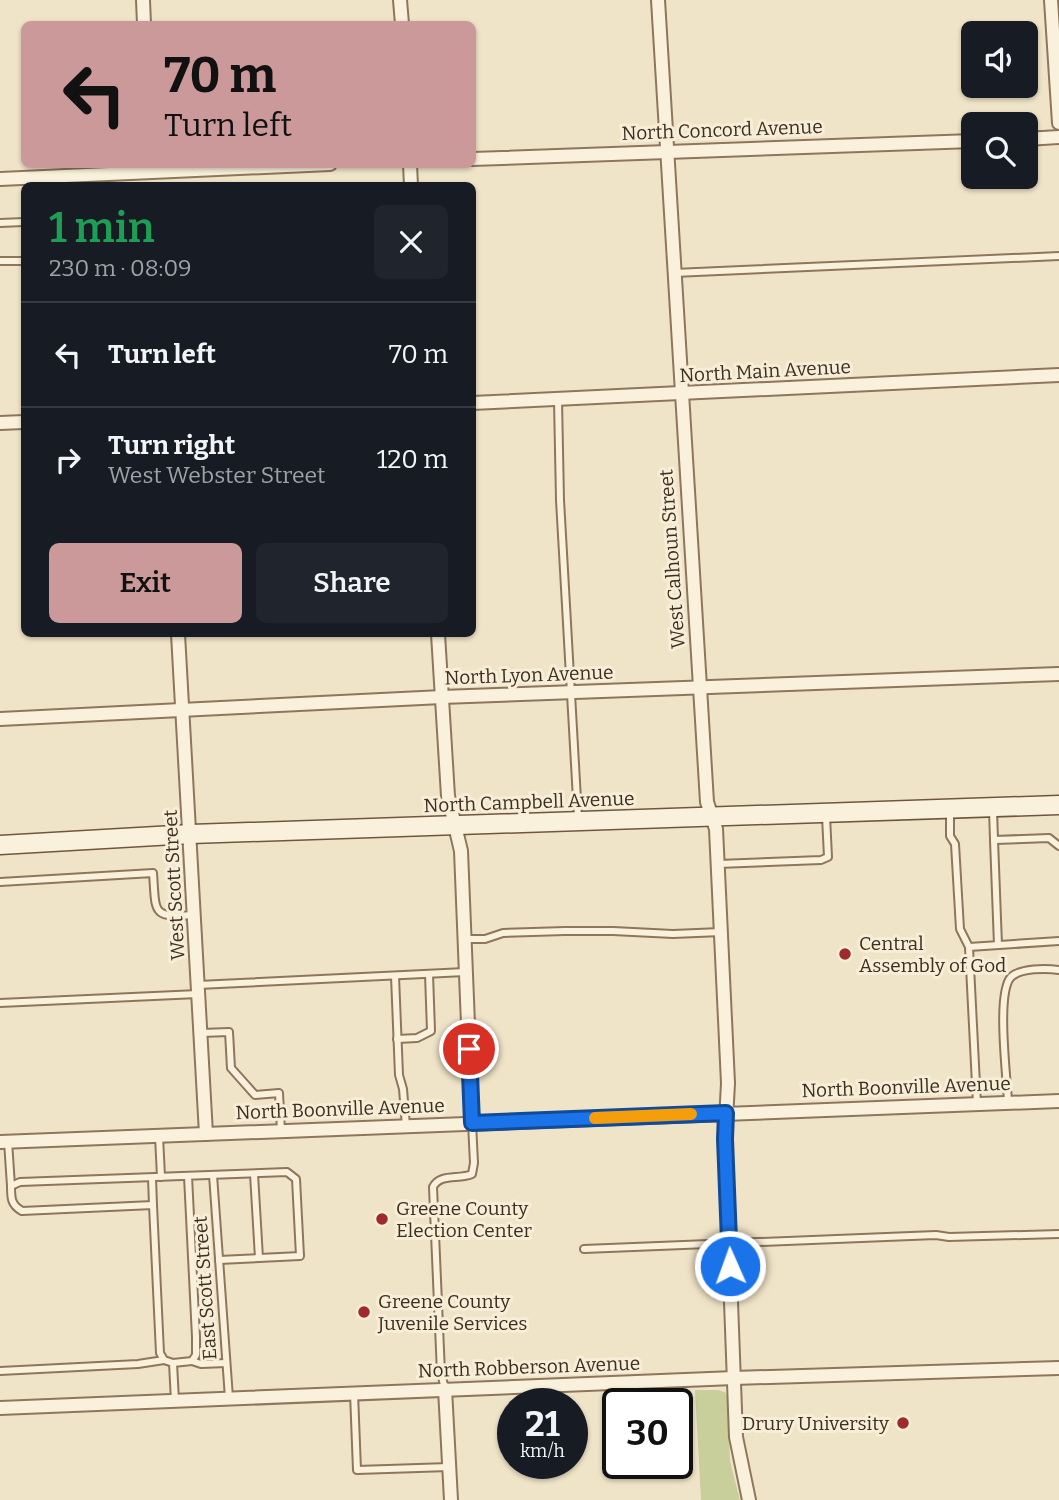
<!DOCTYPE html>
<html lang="en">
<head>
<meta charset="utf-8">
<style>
	:root { --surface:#171b24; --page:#20242c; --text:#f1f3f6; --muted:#9ea1a6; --line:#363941; --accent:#cc999b }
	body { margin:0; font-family:Bitter,serif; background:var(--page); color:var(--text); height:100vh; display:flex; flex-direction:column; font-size:26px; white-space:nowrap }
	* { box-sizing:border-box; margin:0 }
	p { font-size:23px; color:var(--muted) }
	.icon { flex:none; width:38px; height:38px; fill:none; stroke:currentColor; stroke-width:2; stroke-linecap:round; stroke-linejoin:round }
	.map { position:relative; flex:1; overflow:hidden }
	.side { position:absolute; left:21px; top:182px; width:455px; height:455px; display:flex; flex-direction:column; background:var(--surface); border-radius:10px; box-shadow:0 2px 5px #0004 }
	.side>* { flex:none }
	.top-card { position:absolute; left:21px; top:21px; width:455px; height:147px; border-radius:10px; box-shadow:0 2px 5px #0004; background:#cc999b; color:#111; overflow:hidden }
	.tools { position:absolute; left:961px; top:21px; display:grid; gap:14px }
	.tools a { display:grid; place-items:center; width:77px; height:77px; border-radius:10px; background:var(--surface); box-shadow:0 2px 5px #0004; font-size:35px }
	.speed { position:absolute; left:497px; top:1388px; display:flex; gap:14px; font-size:35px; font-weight:700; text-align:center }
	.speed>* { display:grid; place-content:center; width:91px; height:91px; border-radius:50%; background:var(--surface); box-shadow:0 2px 5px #0004; line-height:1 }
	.speed small { font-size:18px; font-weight:400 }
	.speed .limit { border:4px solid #111; border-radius:10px; background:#fff; color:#111 }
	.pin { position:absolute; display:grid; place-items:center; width:60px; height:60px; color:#fff; margin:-30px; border:4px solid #fff; border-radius:50%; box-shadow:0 2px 7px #0007 }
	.me { position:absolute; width:77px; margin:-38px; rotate:358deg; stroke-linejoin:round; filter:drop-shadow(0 0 5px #0008) }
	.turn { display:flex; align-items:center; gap:24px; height:147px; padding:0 28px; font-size:32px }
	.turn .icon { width:91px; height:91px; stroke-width:2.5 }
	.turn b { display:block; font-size:49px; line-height:60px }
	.round { display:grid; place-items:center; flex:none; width:74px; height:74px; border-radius:10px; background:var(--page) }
	.headline { display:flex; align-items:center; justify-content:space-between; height:119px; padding:0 28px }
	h1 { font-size:42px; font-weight:600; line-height:52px; color:#1e9e55 }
	.primary-button { display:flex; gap:14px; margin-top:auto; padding:14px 28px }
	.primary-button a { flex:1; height:80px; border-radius:10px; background:var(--accent); color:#111; font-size:28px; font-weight:600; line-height:80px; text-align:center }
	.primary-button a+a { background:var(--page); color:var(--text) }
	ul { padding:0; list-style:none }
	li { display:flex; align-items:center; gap:21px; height:105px; padding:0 28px; border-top:2px solid var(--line) }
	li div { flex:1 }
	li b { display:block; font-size:26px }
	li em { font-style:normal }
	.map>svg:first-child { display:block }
</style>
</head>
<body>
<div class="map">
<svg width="1059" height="1500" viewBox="0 0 1059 1500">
	<rect width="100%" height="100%" fill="#f0e4c8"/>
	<!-- green -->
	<polygon fill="#c9cf9b" points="695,1390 718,1390 725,1392 727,1396 730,1461 740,1500 701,1500"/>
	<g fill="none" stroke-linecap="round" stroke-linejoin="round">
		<defs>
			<g id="service">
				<polyline points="0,223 24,222"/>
				<polyline points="0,261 24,261"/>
				<polyline points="674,273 1059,256"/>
				<polyline points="558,400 560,500 578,817"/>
				<polyline points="993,809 994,840 1049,838 1059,846"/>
				<polyline points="950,810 950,836 955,844 960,929 969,947"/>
				<polyline points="994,840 998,945"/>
				<polyline points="718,864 821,860 828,857 826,816"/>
				<path d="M0 882 153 873C156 913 151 918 194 915"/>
				<polyline points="465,939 485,939 503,933 565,931 613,931 673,934 721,932"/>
				<polyline points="395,976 399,1075 403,1089 406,1126"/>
				<polyline points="198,985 465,972"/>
				<polyline points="0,1003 198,994"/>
				<polyline points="201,1033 229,1032 231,1068 255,1095 279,1093 281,1131"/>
				<polyline points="397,1039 417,1038 431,1031 429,974"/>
				<path d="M1008 1102C1007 1077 996 993 1011 977 1021 968 1046 968 1059 970"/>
				<polyline points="977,1104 969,947 1059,941"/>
				<polyline points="159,1136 161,1177"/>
				<polyline points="8,1141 11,1186"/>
				<polyline points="254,1174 259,1258"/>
				<polyline points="213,1175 229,1398"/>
				<path d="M188 1176 196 1337V1355L192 1361 173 1363 164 1360 160 1353 153 1205 22 1211C11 1205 11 1198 11 1186L20 1182 287 1172 296 1179 300 1256 219 1260"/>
				<polyline points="152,1178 153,1205"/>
				<polyline points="584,1249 936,1235 949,1237 1059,1234"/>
				<polyline points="192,1361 201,1364 226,1363"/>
				<polyline points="173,1363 175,1401"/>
				<polyline points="0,1371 138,1364 164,1360"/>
				<path d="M445 1389 441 1373 433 1187C440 1173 459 1180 472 1174L474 1163 472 1123"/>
				<polyline points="354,1393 357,1470 449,1467"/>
			</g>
			<g id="minor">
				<polyline points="143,0 144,24"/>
				<polyline points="400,0 402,24"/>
				<polyline points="658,0 707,802 716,829 728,1083 725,1139 736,1437 749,1500"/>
				<polyline points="1051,0 1059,123"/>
				<polyline points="1026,139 1059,137"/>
				<polyline points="472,159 973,141"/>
				<polyline points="410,164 411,186"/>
				<polyline points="0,179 330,164"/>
				<polyline points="472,403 1059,375"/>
				<polyline points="0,423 24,422"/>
				<polyline points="178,634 206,1134"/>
				<polyline points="438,634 448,796 461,851 472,1123"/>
				<polyline points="0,719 442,697 1059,674"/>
				<polyline points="0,1142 1059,1101"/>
				<polyline points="445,1389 451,1500"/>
				<polyline points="0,1408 734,1378 1059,1368"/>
			</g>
			<polyline id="secondary" points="0,845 191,834 1059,805"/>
		</defs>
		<!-- service casing -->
		<use href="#service" stroke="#8d765c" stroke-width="10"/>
		<!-- minor casing -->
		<use href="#minor" stroke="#8d765c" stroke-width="16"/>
		<!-- secondary casing -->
		<use href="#secondary" stroke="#6f573f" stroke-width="21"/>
		<!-- service -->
		<use href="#service" stroke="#faf1dc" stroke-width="6"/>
		<!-- minor -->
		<use href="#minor" stroke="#faf1dc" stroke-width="12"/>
		<!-- secondary -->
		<use href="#secondary" stroke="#faf1dc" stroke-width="18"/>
	</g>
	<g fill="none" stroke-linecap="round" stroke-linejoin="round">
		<defs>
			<polyline id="route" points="469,1049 472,1123 726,1113 725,1139 730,1266"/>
		</defs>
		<!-- route casing -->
		<use href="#route" stroke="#114b97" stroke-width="18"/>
		<!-- route -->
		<use href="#route" stroke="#1a73e8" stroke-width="12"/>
		<!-- slow -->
		<polyline stroke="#f59e0b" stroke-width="12" points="595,1118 691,1114"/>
	</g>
	<!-- markers -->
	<g fill="#9e2a2b" stroke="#f7eed8" stroke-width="2.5">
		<circle cx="845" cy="954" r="7"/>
		<circle cx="382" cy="1219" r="7"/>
		<circle cx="364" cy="1312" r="7"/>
		<circle cx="903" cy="1423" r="7"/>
	</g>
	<g text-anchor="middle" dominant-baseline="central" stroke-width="6" stroke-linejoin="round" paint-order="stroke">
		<!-- street labels -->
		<g font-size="19" fill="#3d2e20" stroke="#f7eed8">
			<text transform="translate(722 130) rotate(-2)">North Concord Avenue</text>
			<text transform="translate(765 371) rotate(-3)">North Main Avenue</text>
			<text transform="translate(672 559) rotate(-94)">West Calhoun Street</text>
			<text transform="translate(529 675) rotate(-2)">North Lyon Avenue</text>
			<text transform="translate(529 802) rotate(-2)">North Campbell Avenue</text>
			<text transform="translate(174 885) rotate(-93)">West Scott Street</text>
			<text transform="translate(906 1087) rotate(-2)">North Boonville Avenue</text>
			<text transform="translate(340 1109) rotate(-2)">North Boonville Avenue</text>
			<text transform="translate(205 1288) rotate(-94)">East Scott Street</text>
			<text transform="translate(529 1367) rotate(-2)">North Robberson Avenue</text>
		</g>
		<!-- poi labels -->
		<g font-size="19" fill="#3d2e20" stroke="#f7eed8" text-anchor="start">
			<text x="859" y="943">Central<tspan x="859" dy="22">Assembly of God</tspan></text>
			<text x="396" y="1208">Greene County<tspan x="396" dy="22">Election Center</tspan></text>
			<text x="378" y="1301">Greene County<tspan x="378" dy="22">Juvenile Services</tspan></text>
			<text x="889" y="1423" text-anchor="end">Drury University</text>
		</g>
	</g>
</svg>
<div class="tools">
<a><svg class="icon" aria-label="sound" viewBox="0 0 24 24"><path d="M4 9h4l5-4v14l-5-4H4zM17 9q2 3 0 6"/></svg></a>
<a><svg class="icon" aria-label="search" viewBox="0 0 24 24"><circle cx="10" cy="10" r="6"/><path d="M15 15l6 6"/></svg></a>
</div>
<div class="speed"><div>21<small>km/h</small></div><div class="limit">30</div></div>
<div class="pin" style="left:469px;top:1049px;background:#d93025"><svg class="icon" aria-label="arrive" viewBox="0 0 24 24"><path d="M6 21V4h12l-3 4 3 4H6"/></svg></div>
<svg class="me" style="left:730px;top:1266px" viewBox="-20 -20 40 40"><circle r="17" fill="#1a73e8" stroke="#fff" stroke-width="3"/><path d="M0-11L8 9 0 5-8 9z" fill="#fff"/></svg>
<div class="top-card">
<div class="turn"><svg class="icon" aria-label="left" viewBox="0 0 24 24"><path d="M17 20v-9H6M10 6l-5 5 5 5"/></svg><div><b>70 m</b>Turn left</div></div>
</div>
<section class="side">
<div class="headline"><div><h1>1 min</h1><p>230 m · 08:09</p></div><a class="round"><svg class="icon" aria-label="close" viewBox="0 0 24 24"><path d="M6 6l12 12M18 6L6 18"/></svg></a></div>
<ul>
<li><svg class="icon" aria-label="left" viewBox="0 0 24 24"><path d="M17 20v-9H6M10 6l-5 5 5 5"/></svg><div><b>Turn left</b></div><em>70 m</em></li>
<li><svg class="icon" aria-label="right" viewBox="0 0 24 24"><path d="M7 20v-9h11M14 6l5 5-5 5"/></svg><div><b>Turn right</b><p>West Webster Street</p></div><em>120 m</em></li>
</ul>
<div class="primary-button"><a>Exit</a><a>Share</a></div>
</section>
</div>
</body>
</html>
